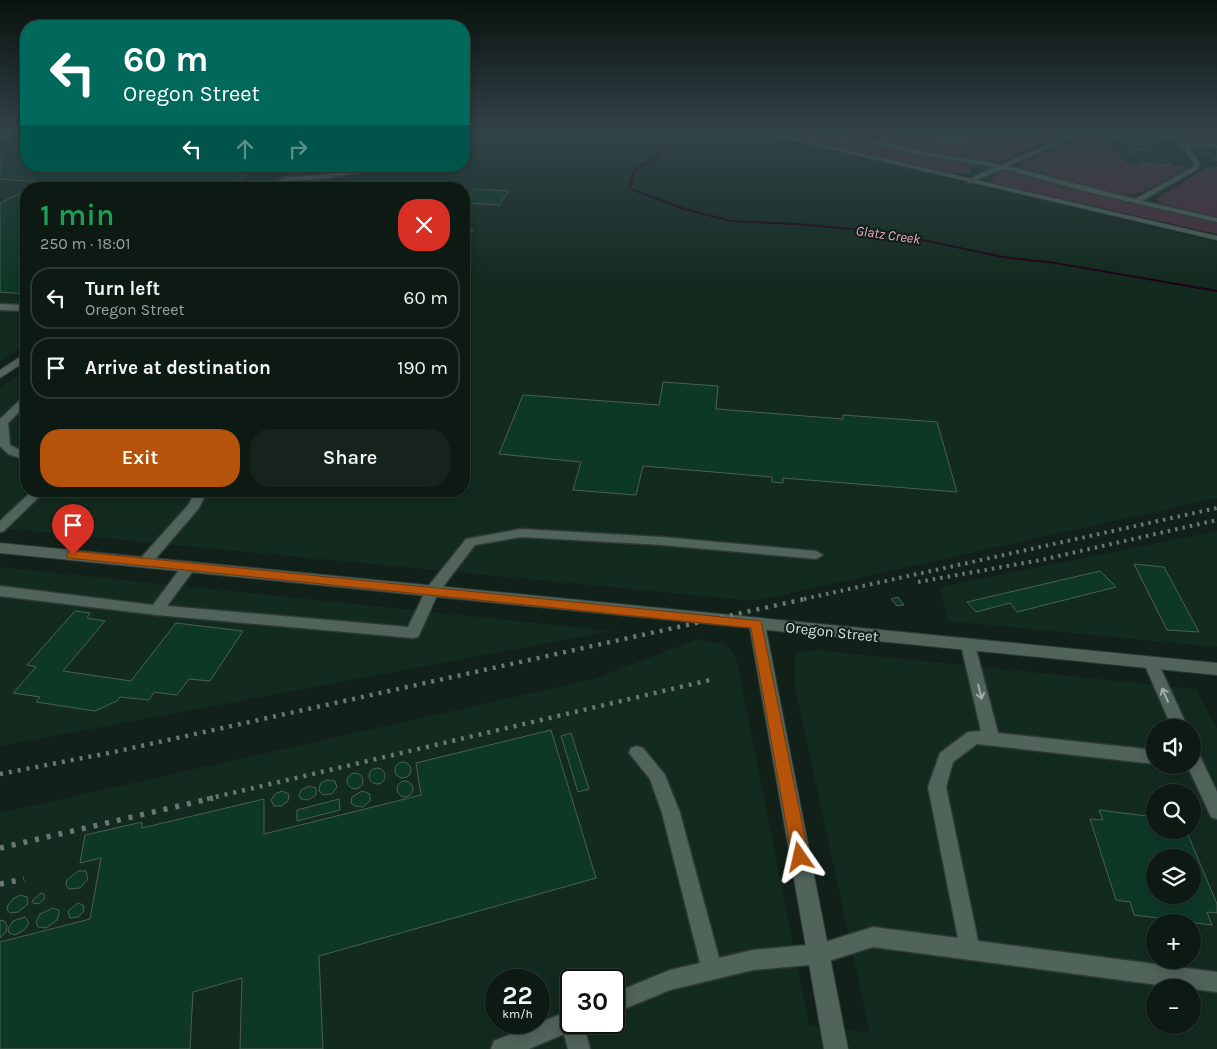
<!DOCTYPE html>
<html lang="en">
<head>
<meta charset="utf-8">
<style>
	:root { --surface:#0d1913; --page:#16221c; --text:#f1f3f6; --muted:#9aa0a0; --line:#2d3833; --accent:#b45309 }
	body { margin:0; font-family:Karla,sans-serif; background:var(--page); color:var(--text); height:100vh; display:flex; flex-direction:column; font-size:19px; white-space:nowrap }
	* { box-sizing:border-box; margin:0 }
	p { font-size:16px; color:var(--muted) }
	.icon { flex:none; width:28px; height:28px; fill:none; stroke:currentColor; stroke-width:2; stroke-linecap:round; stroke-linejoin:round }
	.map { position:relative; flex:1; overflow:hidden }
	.drawer { position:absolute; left:20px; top:182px; width:450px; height:315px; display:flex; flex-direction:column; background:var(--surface); border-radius:20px; box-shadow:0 2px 12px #0003,0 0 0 1px var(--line) }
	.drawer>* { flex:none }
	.guide { position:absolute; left:20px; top:20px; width:450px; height:152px; border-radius:20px; box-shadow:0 2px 12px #0003,0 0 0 1px var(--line); background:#00695c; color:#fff; overflow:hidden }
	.fabs { position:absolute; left:1146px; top:719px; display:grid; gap:10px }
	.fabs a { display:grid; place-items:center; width:55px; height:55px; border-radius:50%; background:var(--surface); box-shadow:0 2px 12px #0003,0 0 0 1px var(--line); font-size:25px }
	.speed { position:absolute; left:485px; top:969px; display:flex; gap:10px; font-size:25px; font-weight:700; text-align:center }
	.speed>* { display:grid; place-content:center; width:65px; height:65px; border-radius:50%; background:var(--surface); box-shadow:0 2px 12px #0003,0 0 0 1px var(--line); line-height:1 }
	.speed small { font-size:12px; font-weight:400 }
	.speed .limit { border:2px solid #111; border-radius:8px; background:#fff; color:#111 }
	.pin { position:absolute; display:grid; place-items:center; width:42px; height:42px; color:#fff; margin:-51px -21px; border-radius:50% 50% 50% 0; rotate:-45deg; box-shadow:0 0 5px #0007 }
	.pin .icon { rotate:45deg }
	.me { position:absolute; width:55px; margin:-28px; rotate:349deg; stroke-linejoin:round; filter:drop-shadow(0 0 4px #0008) }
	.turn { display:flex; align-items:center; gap:18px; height:105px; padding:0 20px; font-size:22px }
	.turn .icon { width:65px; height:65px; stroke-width:2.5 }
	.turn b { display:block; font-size:35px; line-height:42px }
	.lanes { display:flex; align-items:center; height:48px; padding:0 20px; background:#0003; justify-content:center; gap:25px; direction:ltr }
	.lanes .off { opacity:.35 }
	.round { display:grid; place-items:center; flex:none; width:52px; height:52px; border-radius:20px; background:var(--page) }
	.overview { display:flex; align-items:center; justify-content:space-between; height:85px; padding:0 20px }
	h1 { font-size:30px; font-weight:600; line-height:38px; color:#1e9e55 }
	.action { display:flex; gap:10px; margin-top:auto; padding:10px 20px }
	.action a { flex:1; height:58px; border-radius:20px; background:var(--accent); color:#fff; font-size:20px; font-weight:600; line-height:58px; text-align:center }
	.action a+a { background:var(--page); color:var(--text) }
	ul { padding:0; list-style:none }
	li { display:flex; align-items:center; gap:15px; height:62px; margin:0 10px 8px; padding:0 10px; border:2px solid var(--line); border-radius:20px }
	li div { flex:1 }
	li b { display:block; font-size:19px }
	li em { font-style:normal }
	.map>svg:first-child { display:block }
</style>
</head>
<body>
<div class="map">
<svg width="1217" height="1049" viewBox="0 0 1217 1049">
	<rect width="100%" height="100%" fill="#112119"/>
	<!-- built -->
	<g fill="#132b1f" fill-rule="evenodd">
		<polygon points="0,133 26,133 26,166 464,166 464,133 756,133 1217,242 1217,498 755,601 0,528 0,388 26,369 26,491 464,491 464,189 26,189 26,344 0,362"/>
		<polygon points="776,133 1217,133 1217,234 950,173"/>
		<polygon points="1217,531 1217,647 948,621 940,587"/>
		<polygon points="0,567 612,631 0,746"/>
		<path d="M698 639 726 645 736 657 809 1025 870 1033 794 683V664L796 654 816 650 1196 689 1217 729V1049H0V813L594 679ZM1155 728H1192V765H1155ZM1155 792H1192V830H1155ZM1155 858H1192V895H1155ZM1155 922H1192V960H1155ZM496 980H539V1022H496ZM571 980H614V1022H571ZM1155 988H1192V1025H1155Z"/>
	</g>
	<!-- green -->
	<g fill="#4e2f40">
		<polygon points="776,133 820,133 920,156 981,166 968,169 972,173 950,173"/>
		<polygon points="841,133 942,133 957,137 967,133 1069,133 1001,161 993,161 931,153"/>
		<polygon points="1092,133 1102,134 1103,140 1127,163 1182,165 1188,168 1140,193 1124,195 1087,188 1019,166 1037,156"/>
		<polygon points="1165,133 1217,133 1217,145 1186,142"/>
		<polygon points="1207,167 1217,167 1217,217 1163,204 1156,199"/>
		<polygon points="1002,170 1021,173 1069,189 1217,222 1217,234 996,184 992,180 992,177"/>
	</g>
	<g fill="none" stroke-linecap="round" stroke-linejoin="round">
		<!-- stream -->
		<path fill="#210015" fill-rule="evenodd" d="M656 133H660C660 140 662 147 660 153 656 166 641 163 636 173 633 178 633 183 632 188L685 208 731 220 796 223 884 231 1003 256 1055 262 1217 290V292L1055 264 1003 258 884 233 796 225 731 222 683 210 628 189C630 181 630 172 637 167 644 162 653 163 656 154 659 147 657 140 656 133Z"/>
		<!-- taxiway -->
		<path fill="#3e4c45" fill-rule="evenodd" d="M938 133H969C962 143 952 144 941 141L937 135Z"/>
	</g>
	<!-- building -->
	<g fill="#0e3826" stroke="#4c5e54" fill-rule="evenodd">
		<polygon points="26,141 26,166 260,166 226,189 29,189 43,182 0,179 0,153"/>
		<polygon points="1200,148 1217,148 1217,161"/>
		<polygon points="1129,149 1154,150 1171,165 1144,164"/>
		<polygon points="286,166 339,166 336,168"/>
		<polygon points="474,189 509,191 499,205 464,203 464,200 466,200"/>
		<polygon points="26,190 26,294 0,292 0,203"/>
		<polygon points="464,229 473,230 464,242"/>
		<polygon points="663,382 718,386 716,409 843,419 843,415 937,422 957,492 783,478 783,483 772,482 772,477 643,466 636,495 573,490 581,462 499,454 523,395 659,405"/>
		<polygon points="1134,564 1164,567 1199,632 1167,630"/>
		<polygon points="1100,571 1116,587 1017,612 1010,603 976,612 967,602"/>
		<polygon points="898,597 904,605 897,606 891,599"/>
		<polygon points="75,611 90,613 87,618 105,621 63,671 131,681 176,623 243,631 210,681 189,679 177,695 154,692 149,700 120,697 117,701 95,711 36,702 40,697 13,693 36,667 27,665"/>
		<polygon points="551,730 596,878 319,956 323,1049 240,1049 242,978 193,992 190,1049 0,1049 0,942 90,919 101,858 80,863 85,835 142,822 142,828 264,799 264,834 421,795 416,763"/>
		<polygon points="571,733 589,789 578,792 561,736"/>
		<circle cx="403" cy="770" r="8"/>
		<circle cx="377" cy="776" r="8"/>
		<circle cx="355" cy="781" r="8"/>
		<polygon points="327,780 335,781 337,787 332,794 323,795 319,791 319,788 321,783"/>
		<circle cx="405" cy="789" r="8"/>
		<polygon points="309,786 316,788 316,795 308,800 301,799 299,795 301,790"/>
		<polygon points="282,791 289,794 288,801 281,806 274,806 271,800 275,794"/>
		<polygon points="362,791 370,794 370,801 363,807 355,806 351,803 352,797"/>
		<polygon points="339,799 340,810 297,821 297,810"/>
		<path d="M1099 810 1155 817V830H1186L1217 904V913L1207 912 1212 925 1134 915 1130 902 1116 900 1090 819 1103 820ZM1155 858H1192V895H1155Z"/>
		<polygon points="78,871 86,871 88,879 80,888 69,889 66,885 67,880"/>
		<polygon points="41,893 44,894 45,898 40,903 34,904 32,901"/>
		<polygon points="20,895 27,897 28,904 18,912 10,913 7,910 8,905 13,899"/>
		<polygon points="78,903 83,905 84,911 78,917 70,918 68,911"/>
		<polygon points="53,908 59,910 59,914 57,920 46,928 38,927 36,922 40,914"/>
		<polygon points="25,917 29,923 24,930 15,935 9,933 8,929 13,921"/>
		<polygon points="0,920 4,921 7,926 6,932 0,938"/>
	</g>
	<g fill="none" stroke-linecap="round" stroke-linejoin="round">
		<defs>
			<g id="service">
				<polygon points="9,133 8,134 0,138 0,134"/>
				<polygon points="826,133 838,133 916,150 1001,165 1076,133 1084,133 1008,166 1135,199 1193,167 1194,164 1183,146 1158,133 1166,133 1186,143 1217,144 1217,148 1189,147 1200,164 1198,169 1142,201 1217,218 1217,222 1092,193 1003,169 969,183 967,182 967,180 995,167 916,154"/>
				<polygon points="1104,133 1112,133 1124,140 1119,141"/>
				<polygon points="377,166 393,166 324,179 286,181 273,189 265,189 285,177 324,175"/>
				<polygon points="0,304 26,305 26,311 0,310"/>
				<polygon points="26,397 26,405 8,423 10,445 26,453 26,460 8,454 0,446 0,419 22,398"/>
				<polygon points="32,491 45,491 4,531 0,532 0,521"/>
				<polygon points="195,491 207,491 199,508 150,565 140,565 138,562 140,559 189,504"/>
				<polygon points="521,529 662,537 816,551 823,555 816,559 662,545 521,537 475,545 438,593 420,633 418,637 413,638 157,615 0,596 0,586 153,605 183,565 193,565 195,568 167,606 408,627 427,588 466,539"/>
				<polygon points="968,640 973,641 975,645 998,733 1155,750 1155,764 977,744 953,762 946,787 978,941 1217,972 1217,992 1192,989 1192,988 1181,988 873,947 819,964 753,970 670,990 614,1013 614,993 670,970 700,963 662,813 650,779 629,753 631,748 637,746 643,748 665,775 680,813 719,958 753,950 819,944 873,927 958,938 928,787 940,753 968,732 981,731 961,645 963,641"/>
				<polygon points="1151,657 1156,659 1158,663 1188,728 1172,728 1144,663 1146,659"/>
				<polygon points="1192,750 1198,752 1217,792 1217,819 1211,817 1187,765 1192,765"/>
				<polygon points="571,1010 571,1022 583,1022 590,1049 568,1049 564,1034 529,1049 491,1049 494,1041"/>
			</g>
			<g id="minor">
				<polygon points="26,353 26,361 0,378 0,370"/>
				<polygon points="757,618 763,620 765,624 848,1049 824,1049 749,624 751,620"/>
			</g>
			<g id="tertiary">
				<polygon points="762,133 774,133 1217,236 1217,240"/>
				<polygon points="0,543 1217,663 1217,675 0,553"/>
			</g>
		</defs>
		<!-- service casing -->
		<use href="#service" stroke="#2f3a34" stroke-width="3"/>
		<!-- minor casing -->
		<use href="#minor" stroke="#2f3a34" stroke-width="2"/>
		<!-- tertiary casing -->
		<use href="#tertiary" stroke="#2f3a34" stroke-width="2"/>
		<!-- service -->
		<use href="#service" fill="#51645a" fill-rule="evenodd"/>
		<!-- minor -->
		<use href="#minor" fill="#51645a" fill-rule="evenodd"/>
		<!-- tertiary -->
		<use href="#tertiary" fill="#51645a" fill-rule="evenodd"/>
		<!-- rail-far2 -->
		<g stroke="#6a7871" stroke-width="4" stroke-dasharray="2.5 5" stroke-linecap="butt">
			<polyline points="918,582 1041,560 1217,520"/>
			<polyline points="804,599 1217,508"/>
		</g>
		<!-- rail-far1 -->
		<g stroke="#6a7871" stroke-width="4.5" stroke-dasharray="3 6" stroke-linecap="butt">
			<polyline points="0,774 114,752 809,598"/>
			<polyline points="207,799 710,680"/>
		</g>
		<!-- rail -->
		<g stroke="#6a7871" stroke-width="5.5" stroke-dasharray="4 8" stroke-linecap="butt">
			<polyline points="0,848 213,798"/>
			<polyline points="0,884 24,879"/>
		</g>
	</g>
	<!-- one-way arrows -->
	<defs><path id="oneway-shaft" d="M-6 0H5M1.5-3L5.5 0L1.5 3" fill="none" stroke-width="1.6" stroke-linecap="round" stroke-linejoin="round" transform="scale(1.25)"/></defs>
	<g stroke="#a1b0a8">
		<use href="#oneway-shaft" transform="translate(980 692) rotate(76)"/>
		<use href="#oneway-shaft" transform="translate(1165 695) rotate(-114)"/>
	</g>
	<!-- sky -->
	<linearGradient id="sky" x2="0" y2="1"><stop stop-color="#09120e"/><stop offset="0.47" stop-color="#324349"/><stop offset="1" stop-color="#324349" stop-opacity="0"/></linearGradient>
	<rect width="1217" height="280" fill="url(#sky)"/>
	<!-- route -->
	<polygon fill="#b45309" stroke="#753606" points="73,551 761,621 809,857 806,863 800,865 795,863 792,857 751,628 68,558 67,555 68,552"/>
	<g text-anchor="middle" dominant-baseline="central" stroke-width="4.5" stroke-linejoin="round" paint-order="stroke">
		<!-- far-water labels -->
		<g font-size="14" font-style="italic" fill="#f1a7cf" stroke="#112119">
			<text transform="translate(888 235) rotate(8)">Glatz Creek</text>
		</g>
		<!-- street labels -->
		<g font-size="15" fill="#d7e2dc" stroke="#112119">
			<text transform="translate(832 632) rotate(6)">Oregon Street</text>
		</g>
	</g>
</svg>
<div class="fabs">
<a><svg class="icon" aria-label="sound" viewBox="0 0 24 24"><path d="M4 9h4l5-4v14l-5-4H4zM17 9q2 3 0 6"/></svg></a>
<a><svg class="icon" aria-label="search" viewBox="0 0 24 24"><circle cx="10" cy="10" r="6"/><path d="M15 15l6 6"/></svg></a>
<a><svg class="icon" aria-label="layers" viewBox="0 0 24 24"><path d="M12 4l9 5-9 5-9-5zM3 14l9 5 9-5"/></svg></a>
<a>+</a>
<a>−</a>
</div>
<div class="speed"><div>22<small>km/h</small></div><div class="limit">30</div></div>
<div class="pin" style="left:73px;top:555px;background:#d93025"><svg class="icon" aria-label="arrive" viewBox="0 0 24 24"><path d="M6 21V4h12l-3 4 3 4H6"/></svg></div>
<svg class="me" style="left:800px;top:857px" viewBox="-20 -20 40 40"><path d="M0-17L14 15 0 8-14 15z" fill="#b45309" stroke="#fff" stroke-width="4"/></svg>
<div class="guide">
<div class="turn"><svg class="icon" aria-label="left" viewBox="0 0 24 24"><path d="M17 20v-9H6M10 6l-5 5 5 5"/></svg><div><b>60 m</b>Oregon Street</div></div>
<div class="lanes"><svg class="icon" aria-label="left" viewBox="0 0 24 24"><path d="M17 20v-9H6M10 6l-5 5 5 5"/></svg><svg class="icon off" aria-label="ahead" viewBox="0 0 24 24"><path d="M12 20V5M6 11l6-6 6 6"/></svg><svg class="icon off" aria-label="right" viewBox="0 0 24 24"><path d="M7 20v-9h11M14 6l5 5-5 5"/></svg></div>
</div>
<section class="drawer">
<div class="overview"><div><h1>1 min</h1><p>250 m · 18:01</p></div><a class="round" style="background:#d93025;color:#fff"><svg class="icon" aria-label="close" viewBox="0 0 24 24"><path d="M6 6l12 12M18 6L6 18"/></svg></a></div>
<ul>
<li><svg class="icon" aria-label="left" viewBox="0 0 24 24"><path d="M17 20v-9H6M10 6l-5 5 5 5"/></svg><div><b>Turn left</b><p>Oregon Street</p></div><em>60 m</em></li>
<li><svg class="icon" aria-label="arrive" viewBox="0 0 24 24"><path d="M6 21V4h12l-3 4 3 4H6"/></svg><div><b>Arrive at destination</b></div><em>190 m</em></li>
</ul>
<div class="action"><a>Exit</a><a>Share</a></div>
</section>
</div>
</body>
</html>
